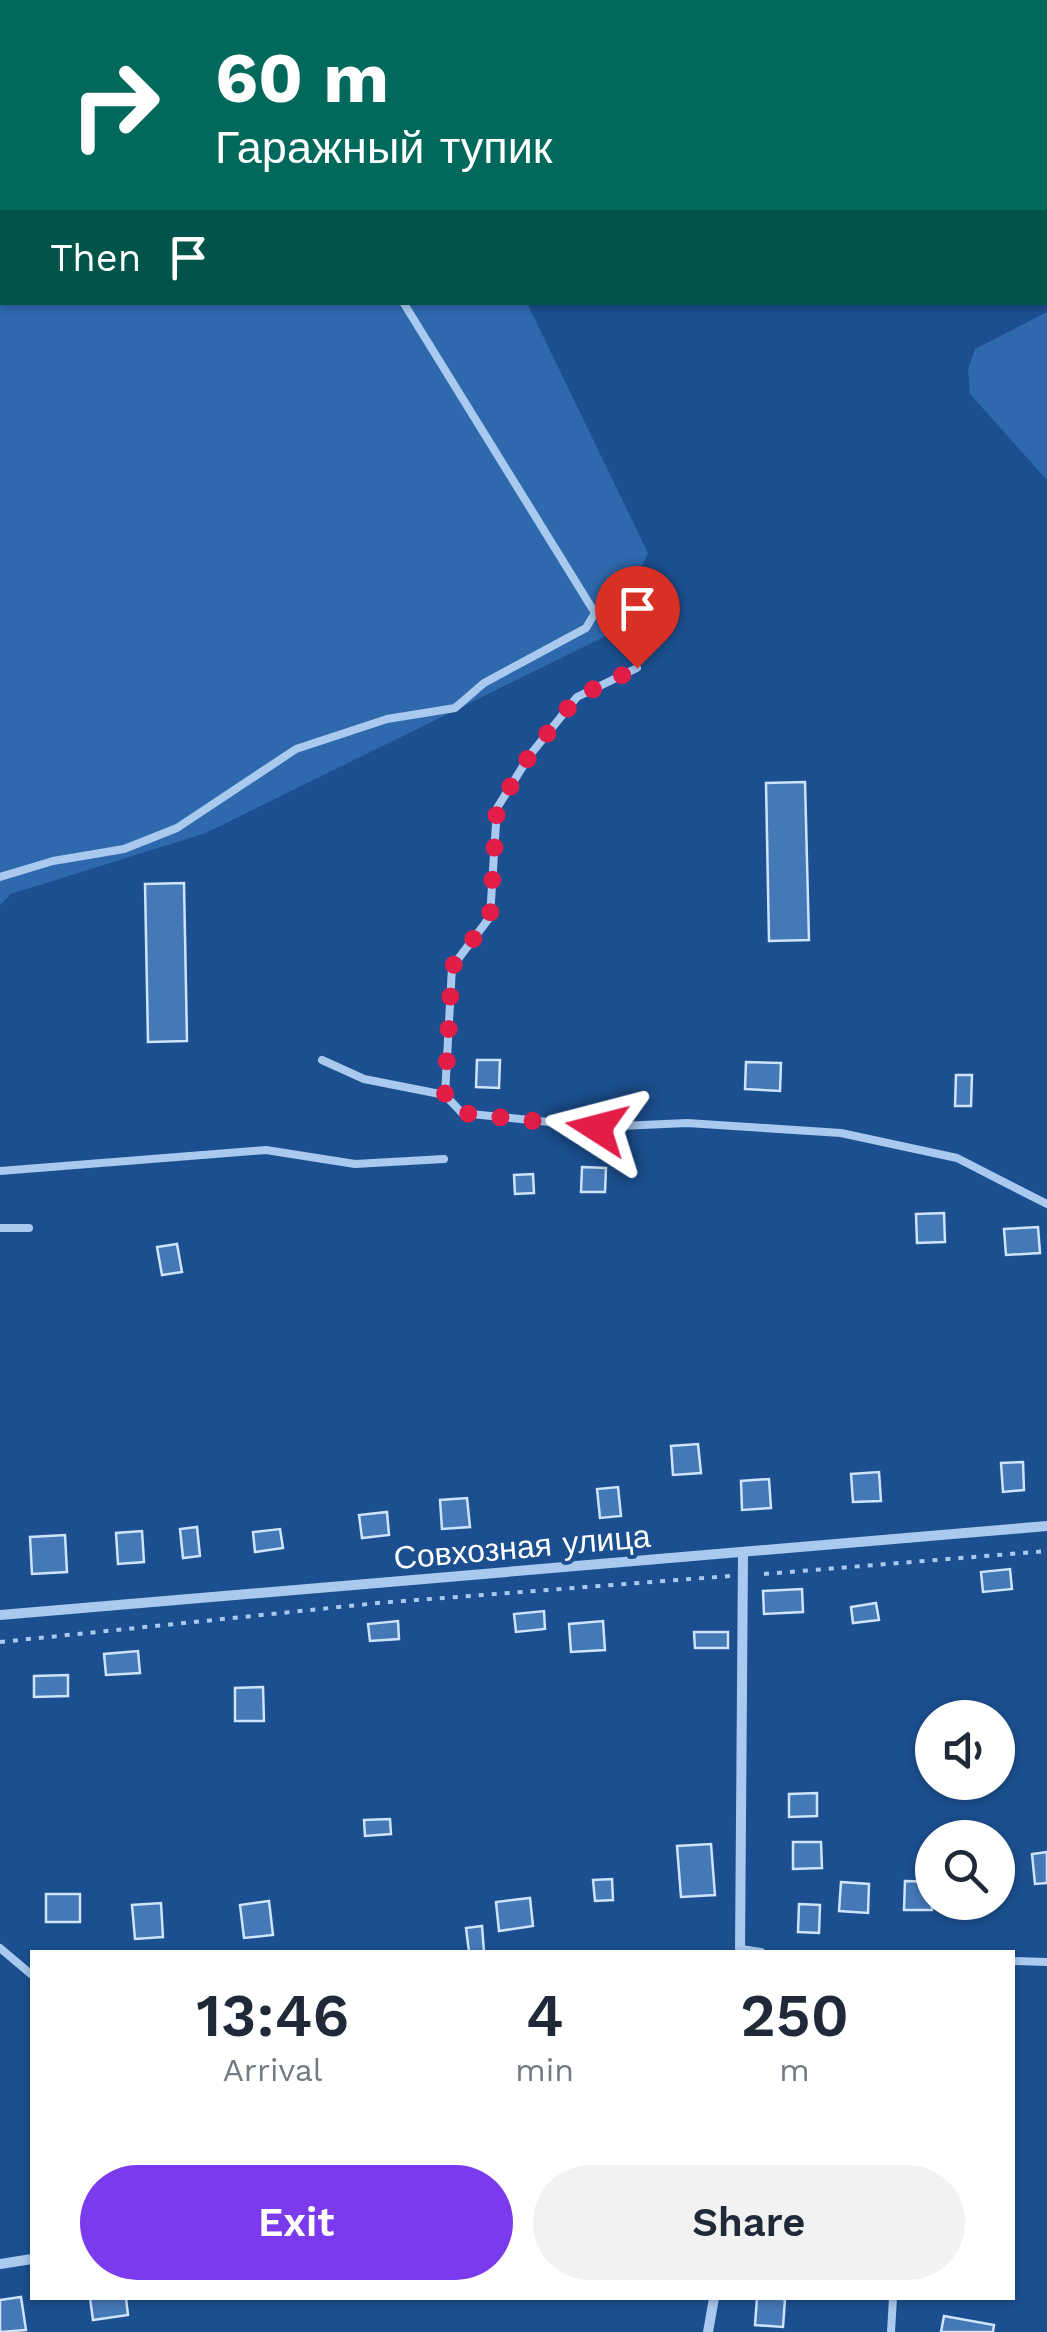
<!DOCTYPE html>
<html lang="en">
<head>
<meta charset="utf-8">
<style>
	:root { --surface:#fff; --page:#f2f2f3; --text:#1f2937; --muted:#747a83; --accent:#7c3aed }
	body { margin:0; font-family:"Work Sans",sans-serif; background:var(--page); color:var(--text); height:100vh; display:flex; flex-direction:column; font-size:38px; white-space:nowrap }
	* { box-sizing:border-box; margin:0 }
	p { font-size:32px; color:var(--muted) }
	.icon { flex:none; width:55px; height:55px; fill:none; stroke:currentColor; stroke-width:2; stroke-linecap:round; stroke-linejoin:round }
	.map { position:relative; flex:1; overflow:hidden }
	.side { position:absolute; left:30px; top:1950px; width:985px; height:350px; display:flex; flex-direction:column; background:var(--surface); border-radius:0px; box-shadow:0 2px 8px #0004 }
	.side>* { flex:none }
	.guide { position:absolute; left:0px; top:0px; width:1048px; height:305px; box-shadow:0 2px 8px #0004; background:#00695c; color:#fff; overflow:hidden }
	.tools { position:absolute; left:915px; top:1700px; display:grid; gap:20px }
	.tools a { display:grid; place-items:center; width:100px; height:100px; border-radius:50%; background:var(--surface); box-shadow:0 2px 8px #0004; font-size:50px }
	.pin { position:absolute; display:grid; place-items:center; width:85px; height:85px; color:#fff; margin:-102px -42px; border-radius:50% 50% 50% 0; rotate:-45deg; box-shadow:0 0 10px #0007 }
	.pin .icon { rotate:45deg }
	.me { position:absolute; width:110px; margin:-55px; rotate:279deg; stroke-linejoin:round; filter:drop-shadow(0 0 8px #0008) }
	.turn { display:flex; align-items:center; gap:35px; height:210px; padding:0 50px; font-size:45px }
	.turn .icon { width:130px; height:130px; stroke-width:2.5 }
	.turn b { display:block; font-size:70px; line-height:85px }
	.then { display:flex; align-items:center; height:95px; padding:0 50px; background:#0003; gap:20px; font-size:38px }
	.eta { display:flex; justify-content:space-evenly; align-items:center; height:170px; text-align:center }
	.eta b { font-size:60px; font-weight:600; line-height:70px }
	.action { display:flex; gap:20px; margin-top:auto; padding:20px 50px }
	.action a { flex:1; height:115px; border-radius:60px; background:var(--accent); color:#fff; font-size:40px; font-weight:600; line-height:115px; text-align:center }
	.action a+a { background:var(--page); color:var(--text) }
	.map>svg:first-child { display:block }
</style>
</head>
<body>
<div class="map">
<svg width="1047" height="2332" viewBox="0 0 1047 2332">
	<rect width="100%" height="100%" fill="#1b4f8f"/>
	<!-- green -->
	<g fill="#2e69ad">
		<polygon points="0,0 386,0 2,2 2,302 527,303 648,553 610,634 206,833 11,894 0,905"/>
		<polygon points="1047,312 1047,480 970,394 968,369 975,349"/>
	</g>
	<!-- building -->
	<g fill="#4478b7" stroke="#cfe3fa" stroke-width="2.5">
		<polygon points="805,782 809,940 769,941 766,783"/>
		<polygon points="184,883 187,1041 148,1042 145,884"/>
		<polygon points="477,1060 500,1060 499,1088 476,1087"/>
		<polygon points="746,1062 781,1063 780,1091 745,1089"/>
		<polygon points="956,1075 972,1075 971,1106 955,1106"/>
		<polygon points="582,1167 606,1168 605,1192 581,1192"/>
		<polygon points="533,1174 534,1193 515,1194 514,1175"/>
		<polygon points="944,1213 945,1242 917,1243 916,1214"/>
		<polygon points="1038,1227 1040,1253 1006,1255 1004,1229"/>
		<polygon points="177,1244 182,1272 162,1275 157,1247"/>
		<polygon points="698,1444 701,1473 673,1475 671,1446"/>
		<polygon points="1023,1462 1024,1490 1003,1492 1001,1463"/>
		<polygon points="879,1472 881,1501 853,1502 851,1474"/>
		<polygon points="769,1479 771,1508 742,1510 741,1481"/>
		<polygon points="618,1487 621,1516 600,1518 597,1489"/>
		<polygon points="467,1498 470,1527 442,1529 440,1500"/>
		<polygon points="387,1512 389,1535 362,1538 359,1515"/>
		<polygon points="197,1527 200,1556 183,1558 180,1529"/>
		<polygon points="280,1529 283,1548 255,1552 253,1532"/>
		<polygon points="142,1531 144,1562 118,1564 116,1533"/>
		<polygon points="65,1535 67,1572 32,1574 30,1537"/>
		<polygon points="1010,1569 1012,1589 983,1592 981,1572"/>
		<polygon points="802,1589 803,1612 764,1614 763,1591"/>
		<polygon points="876,1603 879,1620 853,1623 851,1607"/>
		<polygon points="544,1611 545,1629 516,1632 514,1614"/>
		<polygon points="398,1621 399,1639 370,1641 368,1624"/>
		<polygon points="603,1621 605,1650 571,1652 569,1624"/>
		<polygon points="694,1632 728,1632 728,1648 695,1648"/>
		<polygon points="138,1651 140,1673 106,1675 104,1654"/>
		<polygon points="68,1675 68,1696 34,1697 34,1676"/>
		<polygon points="263,1687 264,1721 235,1721 235,1688"/>
		<polygon points="817,1793 817,1816 789,1817 789,1794"/>
		<polygon points="390,1819 391,1834 365,1836 364,1820"/>
		<polygon points="793,1842 821,1842 822,1868 793,1869"/>
		<polygon points="711,1844 715,1895 681,1897 677,1846"/>
		<polygon points="1047,1852 1047,1883 1035,1884 1032,1854"/>
		<polygon points="612,1879 613,1900 595,1901 593,1880"/>
		<polygon points="905,1881 932,1882 932,1910 904,1910"/>
		<polygon points="841,1882 869,1884 868,1913 839,1911"/>
		<rect x="46" y="1894" width="34" height="28"/>
		<polygon points="530,1898 533,1926 499,1931 496,1902"/>
		<polygon points="269,1901 273,1935 244,1938 240,1905"/>
		<polygon points="161,1903 163,1937 135,1939 132,1905"/>
		<polygon points="799,1904 820,1905 819,1933 798,1932"/>
		<polygon points="482,1926 484,1952 469,1952 466,1928"/>
		<polygon points="21,2297 26,2330 0,2332 0,2300"/>
		<polygon points="90,2298 126,2298 128,2315 93,2320"/>
		<polygon points="757,2298 785,2299 783,2327 755,2325"/>
		<polygon points="944,2316 994,2325 993,2332 941,2332"/>
	</g>
	<g fill="none" stroke-linecap="round" stroke-linejoin="round">
		<!-- path -->
		<g stroke="#a9c9ee" stroke-width="4" stroke-dasharray="5 8" stroke-linecap="butt">
			<polyline points="764,1574 1047,1551"/>
			<polyline points="0,1642 378,1603 730,1576"/>
		</g>
		<!-- lane -->
		<g stroke="#a9c9ee" stroke-width="8">
			<polyline points="6,0 7,2"/>
			<polyline points="177,0 179,2"/>
			<polyline points="0,257 2,258"/>
			<polyline points="637,668 577,697 530,755 497,808 490,917 452,967 445,1095 462,1113 597,1127 687,1123 841,1133 957,1158 1047,1204"/>
			<polyline points="0,877 53,861 124,849 177,828 296,749 387,719 455,708 484,683 586,628 595,613 403,302"/>
			<polyline points="322,1060 364,1079 445,1095"/>
			<polyline points="0,1171 266,1150 355,1164 444,1159"/>
			<polyline points="0,1228 29,1228"/>
			<polyline points="0,1948 32,1975"/>
			<polyline points="741,1949 761,1952"/>
			<polyline points="1012,1961 1047,1962"/>
			<polyline points="891,2332 893,2298"/>
		</g>
		<!-- street -->
		<g stroke="#a9c9ee" stroke-width="10">
			<polyline points="0,1615 1047,1526"/>
			<polyline points="740,1952 743,1554"/>
			<polyline points="0,2264 32,2259"/>
			<polyline points="708,2332 714,2298"/>
		</g>
	</g>
	<g fill="none" stroke-linecap="round" stroke-linejoin="round">
		<!-- route -->
		<polyline stroke="#e11d48" stroke-width="18" stroke-dasharray="0 32.4" points="597,1128 462,1113 445,1095 452,967 490,917 497,808 530,755 577,697 637,668"/>
	</g>
	<g text-anchor="middle" dominant-baseline="central" stroke-width="8" stroke-linejoin="round" paint-order="stroke">
		<!-- street labels -->
		<g font-size="32" fill="#fff" stroke="#1b4f8f">
			<text transform="translate(522 1547) rotate(-5)">Совхозная улица</text>
		</g>
	</g>
</svg>
<div class="tools">
<a><svg class="icon" aria-label="sound" viewBox="0 0 24 24"><path d="M4 9h4l5-4v14l-5-4H4zM17 9q2 3 0 6"/></svg></a>
<a><svg class="icon" aria-label="search" viewBox="0 0 24 24"><circle cx="10" cy="10" r="6"/><path d="M15 15l6 6"/></svg></a>
</div>
<div class="pin" style="left:637px;top:668px;background:#d93025"><svg class="icon" aria-label="arrive" viewBox="0 0 24 24"><path d="M6 21V4h12l-3 4 3 4H6"/></svg></div>
<svg class="me" style="left:597px;top:1128px" viewBox="-20 -20 40 40"><path d="M0-17L14 15 0 8-14 15z" fill="#e11d48" stroke="#fff" stroke-width="4"/></svg>
<div class="guide">
<div class="turn"><svg class="icon" aria-label="right" viewBox="0 0 24 24"><path d="M7 20v-9h11M14 6l5 5-5 5"/></svg><div><b>60 m</b>Гаражный тупик</div></div>
<div class="then">Then<svg class="icon" aria-label="arrive" viewBox="0 0 24 24"><path d="M6 21V4h12l-3 4 3 4H6"/></svg></div>
</div>
<section class="side">
<div class="eta">
<div><b>13:46</b><p>Arrival</p></div>
<div><b>4</b><p>min</p></div>
<div><b>250</b><p>m</p></div>
</div>
<div class="action"><a>Exit</a><a>Share</a></div>
</section>
</div>
</body>
</html>
